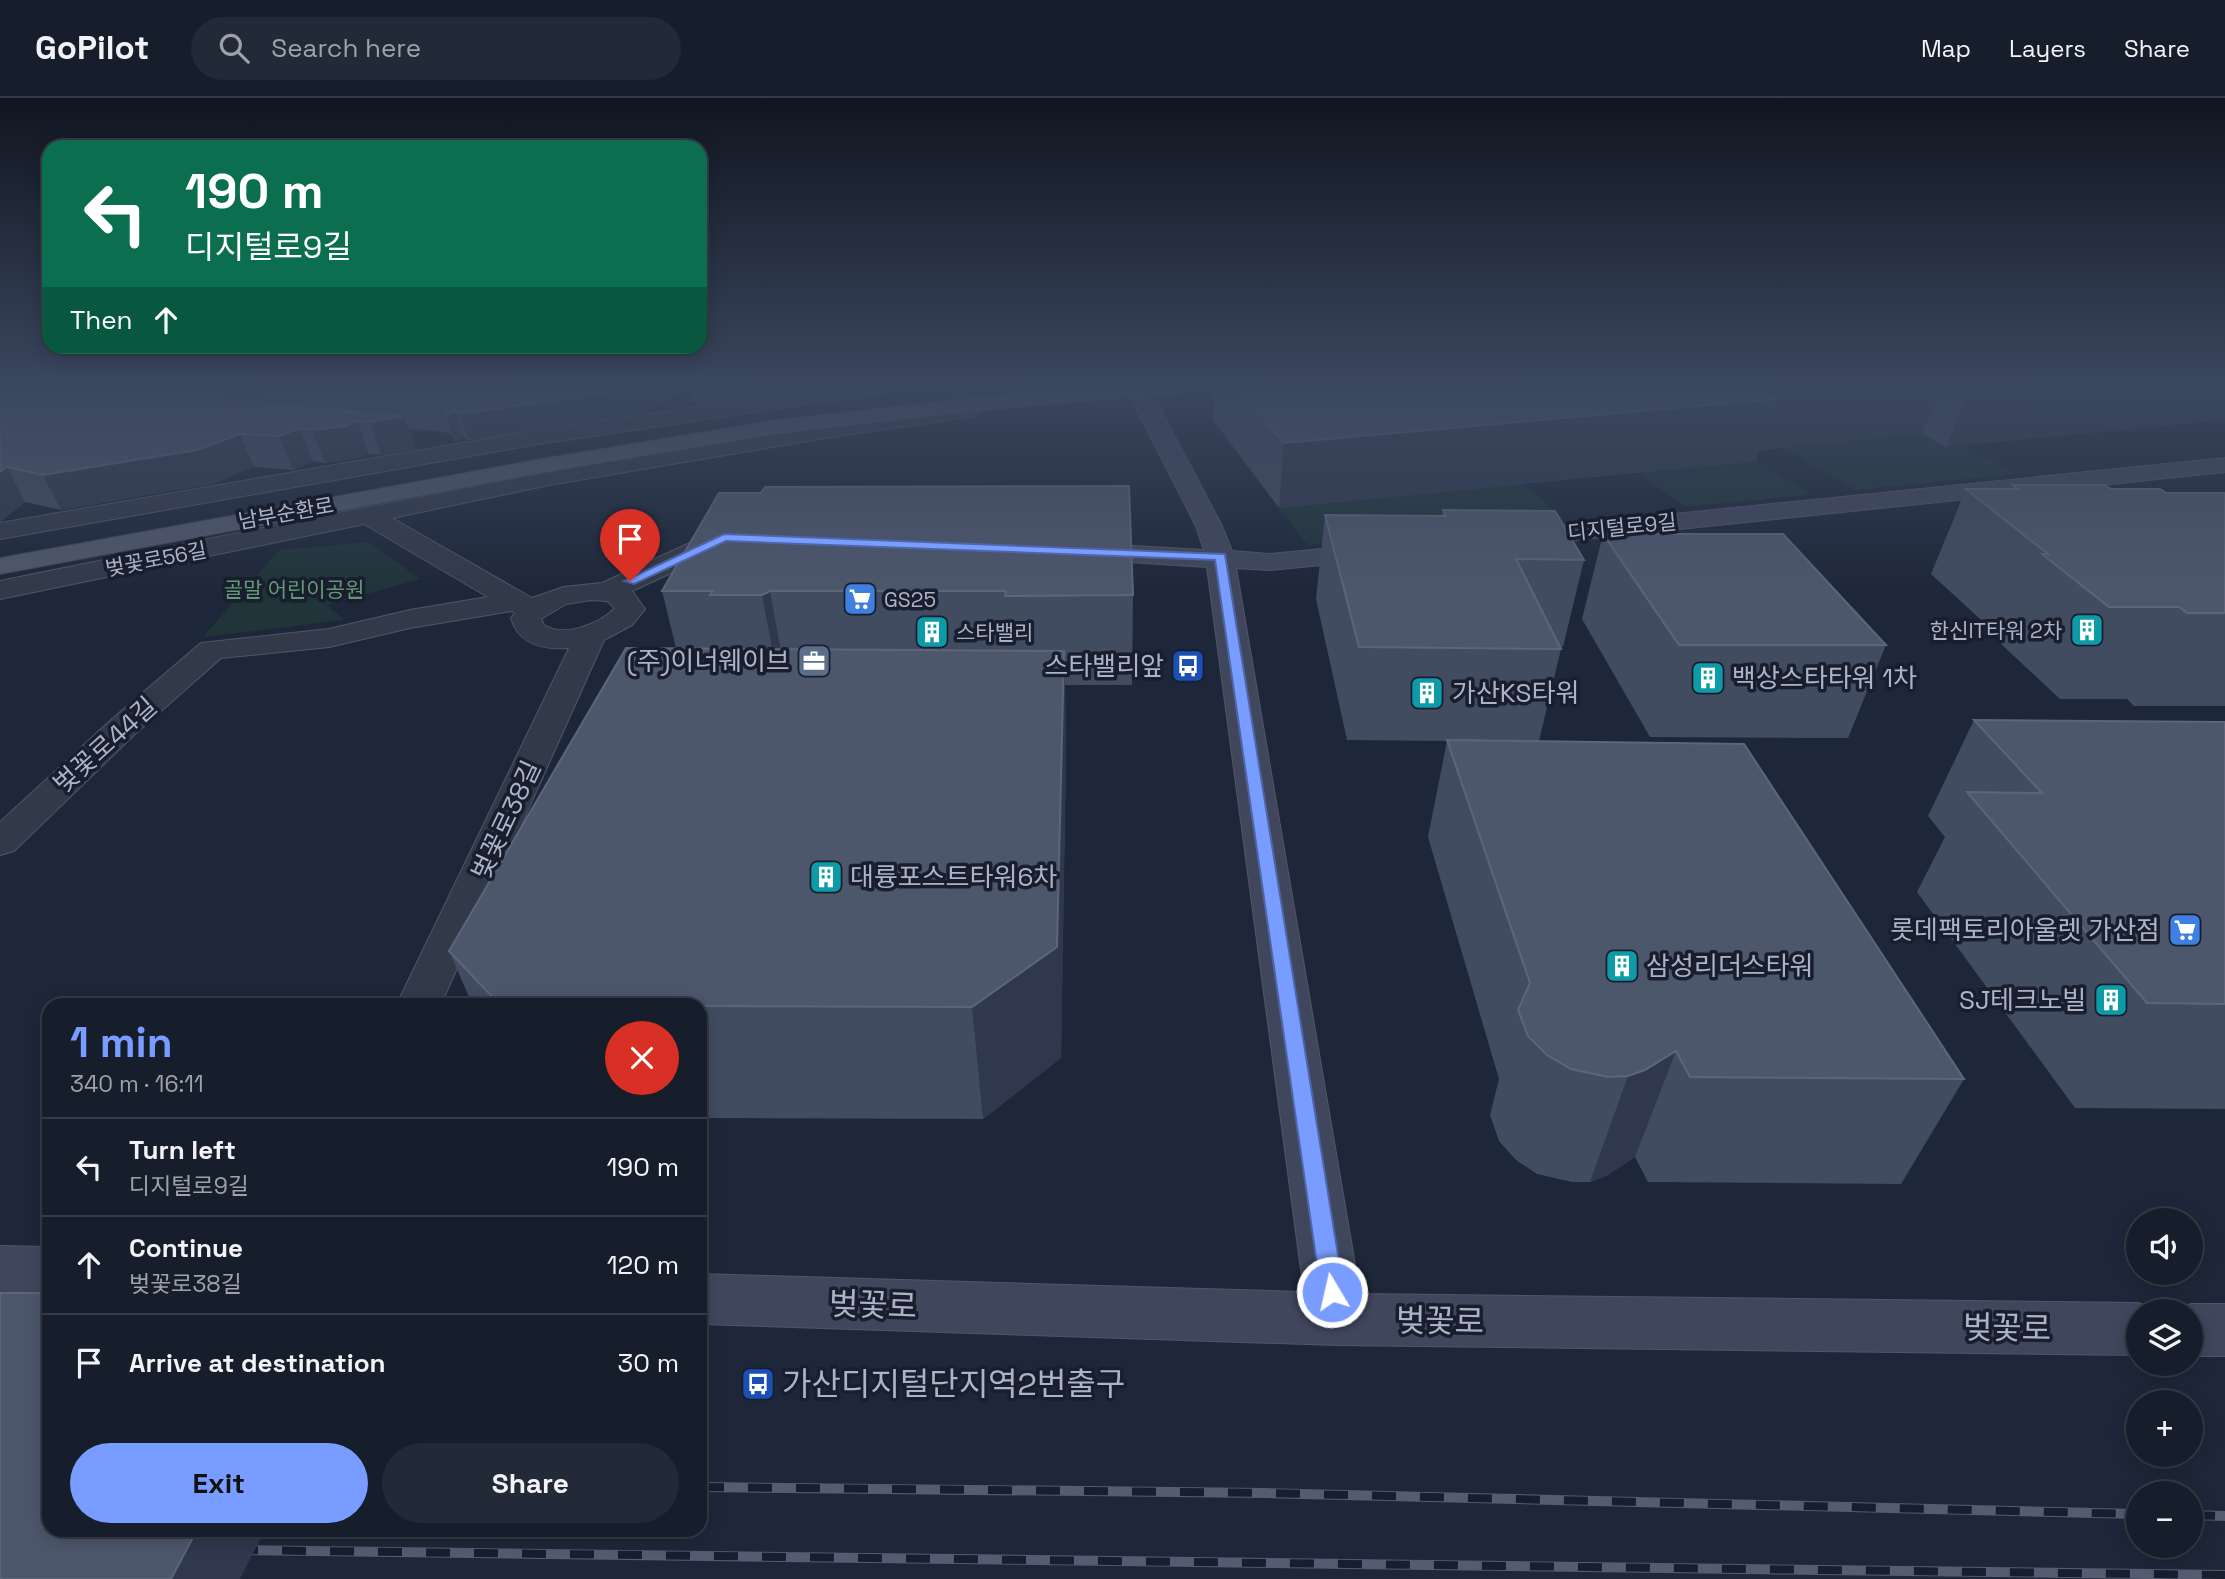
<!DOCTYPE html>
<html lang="en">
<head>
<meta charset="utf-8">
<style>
	:root { --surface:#161d2b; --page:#232a37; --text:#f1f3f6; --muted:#9ea2a9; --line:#353b47; --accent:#789cff }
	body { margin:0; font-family:"Space Grotesk","Noto Sans KR",sans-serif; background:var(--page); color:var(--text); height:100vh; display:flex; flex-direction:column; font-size:26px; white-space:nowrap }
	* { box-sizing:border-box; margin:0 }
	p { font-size:23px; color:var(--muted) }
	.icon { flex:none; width:38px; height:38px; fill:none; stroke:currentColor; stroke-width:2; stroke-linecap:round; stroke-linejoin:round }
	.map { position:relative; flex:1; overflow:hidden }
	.details { position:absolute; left:42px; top:900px; width:665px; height:539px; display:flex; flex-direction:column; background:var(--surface); border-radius:21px; box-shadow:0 4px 18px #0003,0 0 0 2px var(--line) }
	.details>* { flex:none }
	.hud { position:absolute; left:42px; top:42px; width:665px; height:214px; border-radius:21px; box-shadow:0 4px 18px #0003,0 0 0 2px var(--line); background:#0b6e4f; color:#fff; overflow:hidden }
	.buttons { position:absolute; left:2126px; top:1110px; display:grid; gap:14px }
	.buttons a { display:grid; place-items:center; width:77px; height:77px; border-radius:50%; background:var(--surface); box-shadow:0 4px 18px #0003,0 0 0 2px var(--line); font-size:35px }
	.pin { position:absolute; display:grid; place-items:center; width:60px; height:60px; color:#fff; margin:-72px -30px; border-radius:50% 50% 50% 0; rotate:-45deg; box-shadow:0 0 7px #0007 }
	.pin .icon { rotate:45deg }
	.me { position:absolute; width:77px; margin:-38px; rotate:351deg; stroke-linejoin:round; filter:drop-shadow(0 0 5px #0008) }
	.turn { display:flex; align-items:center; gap:24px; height:147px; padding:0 28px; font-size:32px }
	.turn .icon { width:91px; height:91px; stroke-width:2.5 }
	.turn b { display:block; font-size:49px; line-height:60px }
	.then { display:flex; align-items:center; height:66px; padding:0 28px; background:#0003; gap:14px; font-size:26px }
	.round { display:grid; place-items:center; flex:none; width:74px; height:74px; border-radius:37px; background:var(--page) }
	.head { display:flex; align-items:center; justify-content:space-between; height:119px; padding:0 28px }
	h1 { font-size:42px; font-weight:800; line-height:52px; color:var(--accent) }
	.primary-button { display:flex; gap:14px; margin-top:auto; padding:14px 28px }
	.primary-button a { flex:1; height:80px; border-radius:42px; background:var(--accent); color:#111; font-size:28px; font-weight:800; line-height:80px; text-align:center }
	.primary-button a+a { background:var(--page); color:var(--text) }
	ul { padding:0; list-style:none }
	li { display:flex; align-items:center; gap:21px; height:98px; padding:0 28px; border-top:2px solid var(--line) }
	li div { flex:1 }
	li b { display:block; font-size:26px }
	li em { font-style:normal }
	header { display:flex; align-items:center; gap:42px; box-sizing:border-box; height:98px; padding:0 35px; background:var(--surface); border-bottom:2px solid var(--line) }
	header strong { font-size:33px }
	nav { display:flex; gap:38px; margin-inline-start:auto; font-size:24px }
	.search { width:490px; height:63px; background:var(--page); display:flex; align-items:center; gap:18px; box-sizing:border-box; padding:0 24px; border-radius:38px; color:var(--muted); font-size:26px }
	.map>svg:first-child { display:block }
</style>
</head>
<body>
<header>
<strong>GoPilot</strong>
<div class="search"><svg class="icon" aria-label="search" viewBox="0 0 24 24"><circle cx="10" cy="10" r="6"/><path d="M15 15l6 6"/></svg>Search here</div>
<nav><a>Map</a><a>Layers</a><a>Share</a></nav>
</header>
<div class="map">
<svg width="2225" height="1481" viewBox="0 0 2225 1481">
	<rect width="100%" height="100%" fill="#1e2739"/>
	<!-- green -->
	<g fill="#20343a">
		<polygon points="1923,337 1946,349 1963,347 2017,376 1855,392 1784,350"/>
		<polygon points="1756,363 1812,396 1686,409 1637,374"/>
		<polygon points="1523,386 1564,421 1307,447 1279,410"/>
		<polygon points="369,444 420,481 327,507 345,522 203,539 279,452"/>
	</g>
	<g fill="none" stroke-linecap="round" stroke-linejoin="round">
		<defs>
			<g id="street">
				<polygon points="849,287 906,287 904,292 896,293 538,346 0,441 0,425 538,332"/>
				<path d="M968 306 976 308 979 313 976 318 837 338 549 387 392 420 532 500 564 489 602 485 714 434 724 432 734 434 738 440 734 446 632 493 645 511 632 527 604 542 441 906H397L569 550C543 552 519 547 511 520L515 515 512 513 410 530 329 549 221 560 135 636 14 753 0 757V724L111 622 201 545 329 531 410 512 488 499 364 426 0 501V483C322 418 643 351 968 306ZM591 502 607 503 615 510C600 526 563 540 544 527L541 521 566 506Z"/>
			</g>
			<g id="secondary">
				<polygon points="1124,287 1146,287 1150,292 1222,428 1232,453 1270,456 1373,446 1383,448 1387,454 1383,460 1373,462 1270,472 1236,470 1360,1196 2138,1205 2158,1213 2138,1213 2138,1257 1336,1247 700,1226 700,1176 1304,1194 1207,469 1081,461 1071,459 1067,453 1071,447 1081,445 1204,452 1196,428"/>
				<polygon points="2225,360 2225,374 1517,448 1507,446 1503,440 1507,434 1517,432"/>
				<polygon points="0,1148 49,1149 49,1197 0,1196"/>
				<polygon points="2191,1206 2225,1206 2225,1258 2191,1258 2191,1213 2173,1213"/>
			</g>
			<polygon id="primary" points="1117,287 1208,287 1206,292 1198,293 996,311 777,336 547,374 0,476 0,460 547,360 777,322 996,297"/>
		</defs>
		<!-- street casing -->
		<use href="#street" stroke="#505667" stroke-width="2"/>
		<!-- secondary casing -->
		<use href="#secondary" stroke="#505667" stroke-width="2"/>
		<!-- primary casing -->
		<use href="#primary" stroke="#3c4253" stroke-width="2"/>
		<!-- street -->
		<use href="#street" fill="#323949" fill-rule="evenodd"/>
		<!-- secondary -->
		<use href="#secondary" fill="#40475d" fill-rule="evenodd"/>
		<!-- primary -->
		<use href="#primary" fill="#50586a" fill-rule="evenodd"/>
		<defs>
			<g id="rail">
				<polyline points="700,1389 1264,1395 2138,1416"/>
				<polyline points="2191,1417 2225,1418"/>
				<polyline points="234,1452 2225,1477"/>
			</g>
		</defs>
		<!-- rail casing -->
		<use href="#rail" stroke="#545c71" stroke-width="10"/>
		<!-- rail -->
		<use href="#rail" stroke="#181e2e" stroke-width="8" stroke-dasharray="24" stroke-linecap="butt"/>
	</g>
	<!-- wall -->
	<g fill="#424c61">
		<polygon points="0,287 817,287 815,289 698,307 686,292 640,316 468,342 463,339 455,344 451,336 441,333 409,331 415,351 381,357 369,356 358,360 325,365 313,363 293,372 254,369 212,386 61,412 25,404 0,424"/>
		<polygon points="1215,287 2225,287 1946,349 1922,336 1759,352 1756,363 1279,410 1213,322"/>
		<polygon points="2013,387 2111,391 2166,395 2225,395 2225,608 2134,608 2127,601 2060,601 2000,545 2002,541 1931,476 1966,391 2011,391"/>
		<polygon points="719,395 1133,497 1132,587 1065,587 1066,652 1061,960 983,1021 700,1020 700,906 472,906 449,853 676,550 662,493"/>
		<polygon points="1443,412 1584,462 1563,549 1560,549 1561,551 1539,643 1964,981 1901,1086 1648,1084 1635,1059 1606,1078 1590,1084 1572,1084 1537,1076 1516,1062 1499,1043 1490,1017 1499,981 1428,739 1447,643 1347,642 1316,501 1325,417 1442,418"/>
		<polygon points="1603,436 1886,547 1848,640 1650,639 1582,521"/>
		<polygon points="1974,622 2225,624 2225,1011 2075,1010 1917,794 1945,739 1928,718"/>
	</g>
	<!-- shaded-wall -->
	<g fill="#2f384c">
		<polygon points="641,287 685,287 686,292 640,316 468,342 460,316"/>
		<polygon points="694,287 817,287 815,289 698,307"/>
		<polygon points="1827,287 1942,287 1922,336 1759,352 1756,363 1279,410 1284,345 1760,293"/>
		<polygon points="1986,287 2225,287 2225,322 1946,349 1971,289"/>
		<polygon points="455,313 463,339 455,344 447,317"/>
		<polygon points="404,318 415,351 381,357 370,324"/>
		<polygon points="357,323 369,356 358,360 325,365 312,332"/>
		<polygon points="300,330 313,363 293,372 279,338"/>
		<polygon points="240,336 254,369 212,386 61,412 43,377"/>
		<polygon points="7,369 25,404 0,424 0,374"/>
		<polygon points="770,493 786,582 779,587 762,497"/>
		<polygon points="1064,553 1066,652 1061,960 983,1021 972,909"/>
		<polygon points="1676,953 1635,1059 1606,1078 1590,1084 1628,978"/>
		<polygon points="197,1432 265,1432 240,1481 171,1481"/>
	</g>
	<!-- building -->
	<g fill="#4d576c" stroke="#5c657a" stroke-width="2">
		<polygon points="0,287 35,287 404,318 370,324 357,323 346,328 312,332 300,330 279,338 240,336 197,352 43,377 7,369 0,374"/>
		<polygon points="181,287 641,287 634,291 460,316 455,313 447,317 443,310 433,308"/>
		<polygon points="1236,287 1827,287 1760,293 1775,301 1284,345"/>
		<polygon points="2013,387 2105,387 2111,391 2160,391 2166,395 2225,395 2225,515 2187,515 2179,509 2109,509 2042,456 2048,456 1966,391 2018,391"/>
		<polygon points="1129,388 1133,497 1005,498 1006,493 770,493 762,497 710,497 713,493 662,493 719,395 761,395 765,389"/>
		<polygon points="1443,412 1555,413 1584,462 1516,461 1561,551 1359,549 1325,417 1446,418"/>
		<polygon points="1603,436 1783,436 1886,547 1679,547"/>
		<polygon points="626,550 1064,553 1057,849 972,909 700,908 700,906 499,906 449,853"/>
		<polygon points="1974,622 2225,624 2225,906 2147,905 1967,694 2042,695"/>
		<polygon points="1447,642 1744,646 1964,981 1690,979 1676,953 1645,972 1628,978 1608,979 1571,971 1547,957 1528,938 1518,912 1530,885"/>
		<polygon points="0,1195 49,1195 49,1432 197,1432 171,1481 0,1481"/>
	</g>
	<!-- sky -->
	<linearGradient id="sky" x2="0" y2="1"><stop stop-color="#10151f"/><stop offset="0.58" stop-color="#3b475f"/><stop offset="1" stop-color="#3b475f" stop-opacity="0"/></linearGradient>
	<rect width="2225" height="495" fill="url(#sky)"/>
	<!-- route -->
	<polygon fill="#789cff" stroke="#4e65a6" stroke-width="2" points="724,436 1225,456 1344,1194 1340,1201 1332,1204 1324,1201 1321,1194 1215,462 726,443 634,486 624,483"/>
	<!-- icons -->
	<defs>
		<symbol id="supermarket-square" viewBox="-11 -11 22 22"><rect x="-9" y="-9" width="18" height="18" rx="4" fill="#3f7fe0" stroke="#181e2e"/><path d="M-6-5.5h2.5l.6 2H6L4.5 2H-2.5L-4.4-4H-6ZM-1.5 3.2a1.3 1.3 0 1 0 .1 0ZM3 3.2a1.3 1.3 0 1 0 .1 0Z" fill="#fff"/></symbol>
		<symbol id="building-square" viewBox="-11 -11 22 22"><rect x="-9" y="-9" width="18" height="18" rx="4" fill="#0f9aa8" stroke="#181e2e"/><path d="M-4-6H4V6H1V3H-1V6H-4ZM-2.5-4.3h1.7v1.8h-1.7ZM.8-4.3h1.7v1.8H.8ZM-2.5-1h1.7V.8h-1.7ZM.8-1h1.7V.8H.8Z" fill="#fff"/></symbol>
		<symbol id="office-square" viewBox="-11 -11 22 22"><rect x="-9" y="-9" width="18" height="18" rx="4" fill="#5c6f8a" stroke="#181e2e"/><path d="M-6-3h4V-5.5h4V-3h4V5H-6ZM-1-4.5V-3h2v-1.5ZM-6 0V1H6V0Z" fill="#fff"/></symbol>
		<symbol id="bus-square" viewBox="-11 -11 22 22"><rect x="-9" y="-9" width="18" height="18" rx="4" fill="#1a4fb4" stroke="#181e2e"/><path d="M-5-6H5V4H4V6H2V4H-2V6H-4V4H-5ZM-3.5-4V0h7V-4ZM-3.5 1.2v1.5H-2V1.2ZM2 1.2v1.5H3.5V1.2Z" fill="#fff"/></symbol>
	</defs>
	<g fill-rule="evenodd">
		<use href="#supermarket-square" x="841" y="482" width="38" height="38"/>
		<use href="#building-square" x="2068" y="513" width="38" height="38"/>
		<use href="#building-square" x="913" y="515" width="38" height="38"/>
		<use href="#office-square" x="795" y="544" width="38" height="38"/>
		<use href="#bus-square" x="1169" y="549" width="38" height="38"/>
		<use href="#building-square" x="1689" y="561" width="38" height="38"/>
		<use href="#building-square" x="1408" y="576" width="38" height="38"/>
		<use href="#building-square" x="807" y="760" width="38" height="38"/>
		<use href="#supermarket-square" x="2166" y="813" width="38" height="38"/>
		<use href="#building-square" x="1603" y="849" width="38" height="38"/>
		<use href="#building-square" x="2092" y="883" width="38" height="38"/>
		<use href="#bus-square" x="739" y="1267" width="38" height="38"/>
	</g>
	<g text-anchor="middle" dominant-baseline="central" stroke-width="7" stroke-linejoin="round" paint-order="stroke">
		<!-- far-street labels -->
		<g font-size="21" fill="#acb3c6" stroke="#181e2e">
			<text transform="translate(286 415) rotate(-10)">남부순환로</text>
			<text transform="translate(1622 429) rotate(-6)">디지털로9길</text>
			<text transform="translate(156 461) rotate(-11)">벚꽃로56길</text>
		</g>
		<!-- far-park labels -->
		<g font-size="21" fill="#629875" stroke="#181e2e">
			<text x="294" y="491">골말 어린이공원</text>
		</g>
		<!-- far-poi labels -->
		<g font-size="21" fill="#acb3c6" stroke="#181e2e" text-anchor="start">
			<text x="884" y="501">GS25</text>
			<text x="2062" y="532" text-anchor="end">한신IT타워 2차</text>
			<text x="956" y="534">스타밸리</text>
		</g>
		<!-- poi labels -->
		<g font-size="26" fill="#acb3c6" stroke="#181e2e" text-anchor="end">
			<text x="790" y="563">(주)이너웨이브</text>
			<text x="1164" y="568">스타밸리앞</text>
			<text x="1732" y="580" text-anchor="start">백상스타타워 1차</text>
			<text x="1452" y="595" text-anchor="start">가산KS타워</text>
			<text x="850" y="779" text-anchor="start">대륭포스트타워6차</text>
			<text x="2160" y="832">롯데팩토리아울렛 가산점</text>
			<text x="1646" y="868" text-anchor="start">삼성리더스타워</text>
			<text x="2086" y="902">SJ테크노빌</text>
		</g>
		<!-- street labels -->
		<g font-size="26" fill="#acb3c6" stroke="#181e2e">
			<text transform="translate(105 647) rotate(-42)">벚꽃로44길</text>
			<text transform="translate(506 722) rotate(-65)">벚꽃로38길</text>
		</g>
		<!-- near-street labels -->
		<g font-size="32" fill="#acb3c6" stroke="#181e2e">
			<text transform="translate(873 1207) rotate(2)">벚꽃로</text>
			<text transform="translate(1440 1223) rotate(1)">벚꽃로</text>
			<text transform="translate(2007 1230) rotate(1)">벚꽃로</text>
		</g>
		<!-- near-poi labels -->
		<g font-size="32" fill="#acb3c6" stroke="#181e2e" text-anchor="start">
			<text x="782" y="1286">가산디지털단지역2번출구</text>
		</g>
	</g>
</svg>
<div class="buttons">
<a><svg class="icon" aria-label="sound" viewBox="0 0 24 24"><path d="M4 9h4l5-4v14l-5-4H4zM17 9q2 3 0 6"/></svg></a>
<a><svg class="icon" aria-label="layers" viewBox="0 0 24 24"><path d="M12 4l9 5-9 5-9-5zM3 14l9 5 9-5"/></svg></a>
<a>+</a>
<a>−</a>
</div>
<div class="pin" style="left:630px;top:483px;background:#d93025"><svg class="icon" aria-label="arrive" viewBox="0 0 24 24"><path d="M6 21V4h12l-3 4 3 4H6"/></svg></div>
<svg class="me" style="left:1332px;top:1194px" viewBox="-20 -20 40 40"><circle r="17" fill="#789cff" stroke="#fff" stroke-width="3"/><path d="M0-11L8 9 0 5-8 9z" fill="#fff"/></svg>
<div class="hud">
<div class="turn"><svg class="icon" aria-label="left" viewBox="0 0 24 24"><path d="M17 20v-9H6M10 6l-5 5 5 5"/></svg><div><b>190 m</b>디지털로9길</div></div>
<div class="then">Then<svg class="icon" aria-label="ahead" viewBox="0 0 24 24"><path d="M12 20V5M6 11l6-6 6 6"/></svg></div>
</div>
<section class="details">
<div class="head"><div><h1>1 min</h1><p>340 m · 16:11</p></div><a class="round" style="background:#d93025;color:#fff"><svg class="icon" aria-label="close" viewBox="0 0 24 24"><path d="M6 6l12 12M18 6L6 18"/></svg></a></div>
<ul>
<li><svg class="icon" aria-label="left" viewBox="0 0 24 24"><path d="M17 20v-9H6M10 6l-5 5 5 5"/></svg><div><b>Turn left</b><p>디지털로9길</p></div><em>190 m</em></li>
<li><svg class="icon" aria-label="ahead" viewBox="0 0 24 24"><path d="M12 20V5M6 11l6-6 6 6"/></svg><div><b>Continue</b><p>벚꽃로38길</p></div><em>120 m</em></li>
<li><svg class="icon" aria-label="arrive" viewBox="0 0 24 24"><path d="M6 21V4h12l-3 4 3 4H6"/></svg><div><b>Arrive at destination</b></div><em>30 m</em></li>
</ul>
<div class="primary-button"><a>Exit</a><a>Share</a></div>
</section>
</div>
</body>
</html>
